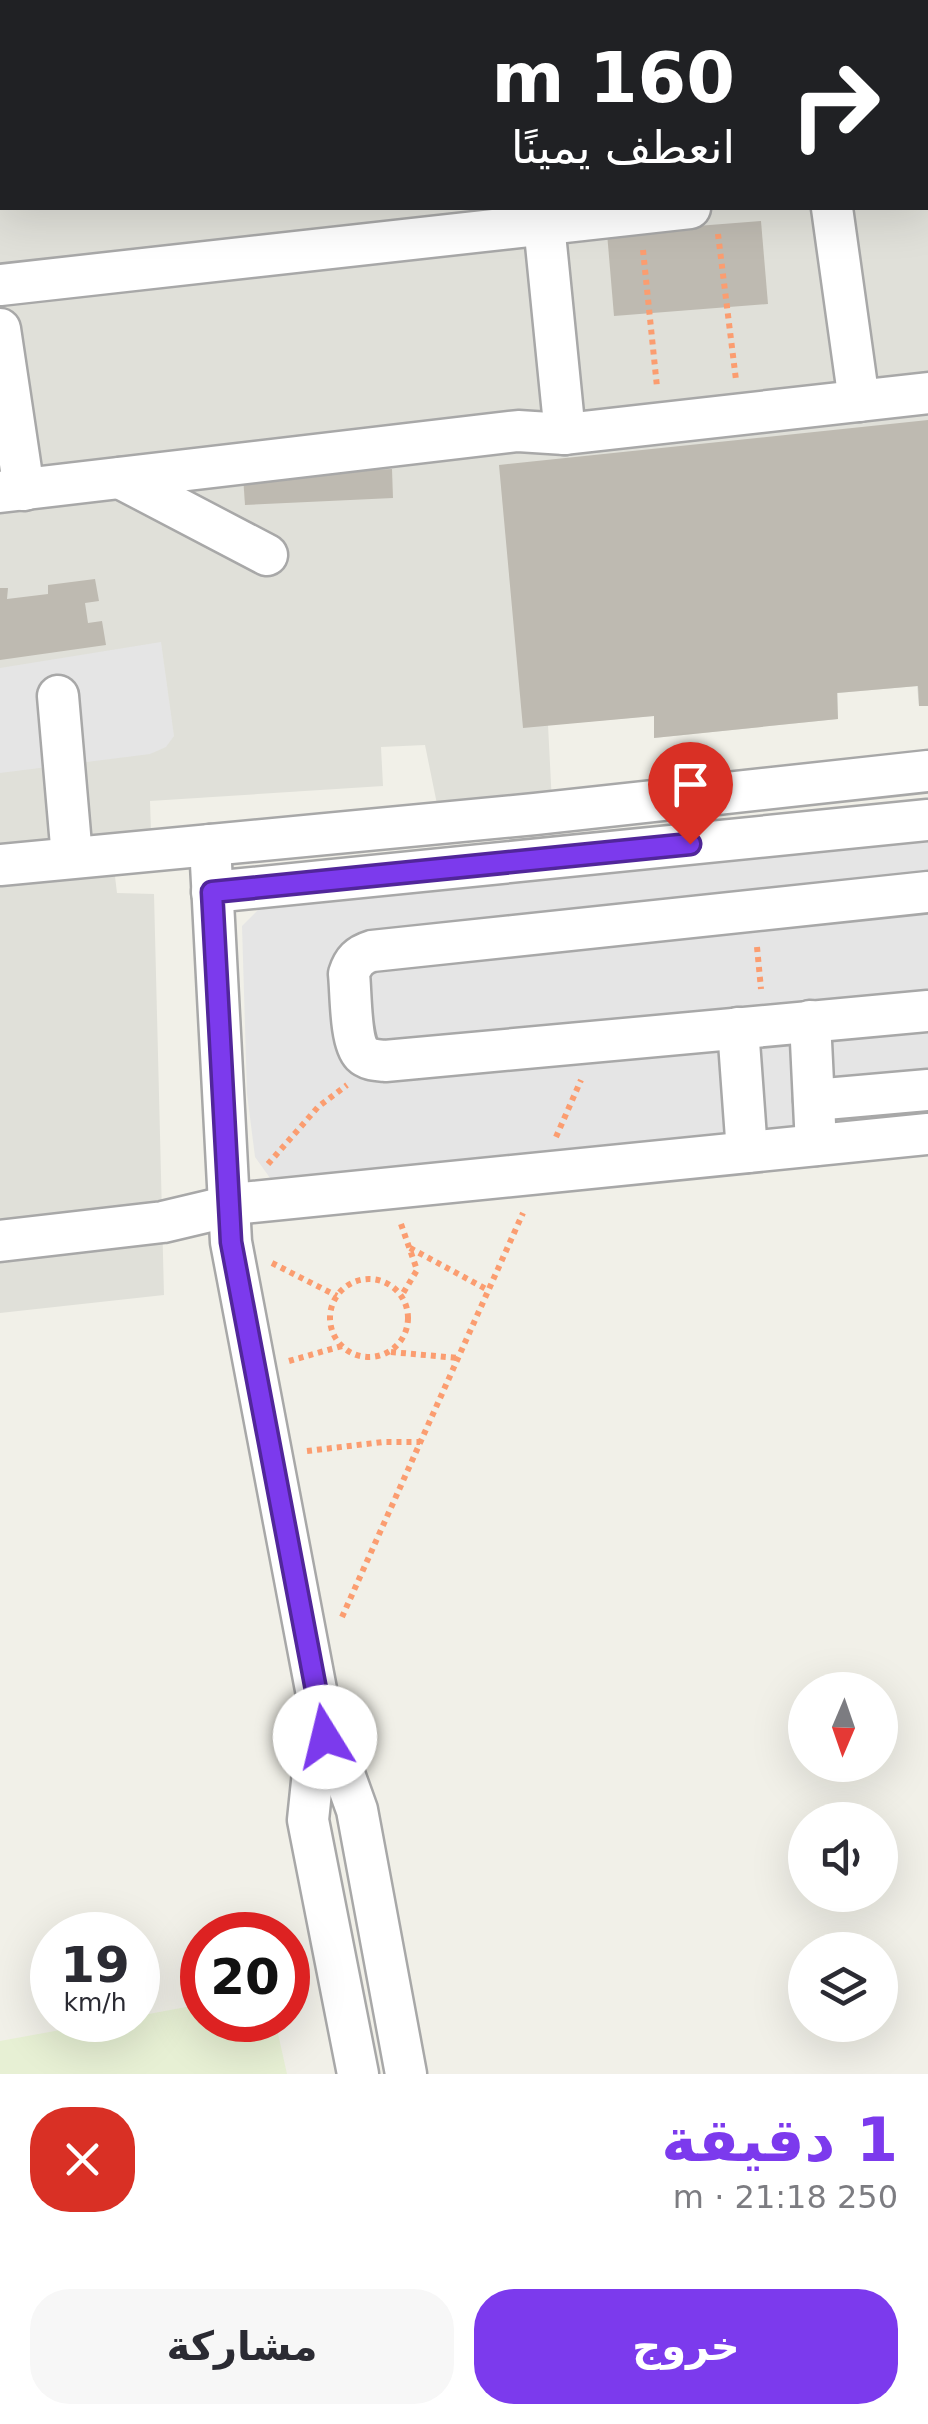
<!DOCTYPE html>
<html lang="ar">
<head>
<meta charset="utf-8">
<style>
	:root { --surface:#fff; --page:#f7f7f7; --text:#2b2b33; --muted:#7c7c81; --accent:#7c3aed }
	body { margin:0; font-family:"DejaVu Sans","Noto Sans Arabic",sans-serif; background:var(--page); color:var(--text); direction:rtl; height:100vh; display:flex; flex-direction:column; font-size:38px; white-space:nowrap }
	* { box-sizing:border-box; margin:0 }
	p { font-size:32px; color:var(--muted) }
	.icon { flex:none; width:55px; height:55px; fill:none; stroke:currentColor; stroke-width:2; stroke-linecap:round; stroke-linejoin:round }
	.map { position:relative; height:2074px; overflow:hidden; direction:ltr }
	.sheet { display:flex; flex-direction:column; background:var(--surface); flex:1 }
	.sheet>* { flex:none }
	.hud { position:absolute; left:0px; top:0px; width:930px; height:210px; box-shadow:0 10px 40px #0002; direction:rtl; background:#202124; color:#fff; overflow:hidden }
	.needle { width:65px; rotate:182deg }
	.fabs { position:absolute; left:788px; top:1672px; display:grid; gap:20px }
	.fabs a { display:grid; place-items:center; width:110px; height:110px; border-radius:50%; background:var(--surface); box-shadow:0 10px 40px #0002; font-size:50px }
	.speed { position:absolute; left:30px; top:1912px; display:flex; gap:20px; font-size:50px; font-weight:700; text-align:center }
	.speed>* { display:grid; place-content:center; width:130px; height:130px; border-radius:50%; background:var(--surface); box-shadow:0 10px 40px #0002; line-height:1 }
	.speed small { font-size:25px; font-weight:400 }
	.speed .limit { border:15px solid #d22; background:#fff; color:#111 }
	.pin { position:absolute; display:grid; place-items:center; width:85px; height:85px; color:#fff; margin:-102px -42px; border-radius:50% 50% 50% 0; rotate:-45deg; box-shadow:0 0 10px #0007 }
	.pin .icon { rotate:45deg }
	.me { position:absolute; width:110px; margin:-55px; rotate:351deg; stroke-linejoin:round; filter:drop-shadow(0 0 8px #0008) }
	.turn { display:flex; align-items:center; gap:35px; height:210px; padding:0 30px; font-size:45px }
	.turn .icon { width:130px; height:130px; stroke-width:2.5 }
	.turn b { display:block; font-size:70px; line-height:85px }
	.round { display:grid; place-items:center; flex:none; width:105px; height:105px; border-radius:40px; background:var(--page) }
	.headline { display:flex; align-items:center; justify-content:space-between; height:170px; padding:0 30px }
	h1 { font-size:60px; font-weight:800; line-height:75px; color:var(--accent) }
	.action { display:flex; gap:20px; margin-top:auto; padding:20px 30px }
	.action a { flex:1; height:115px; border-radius:40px; background:var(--accent); color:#fff; font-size:40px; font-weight:800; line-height:115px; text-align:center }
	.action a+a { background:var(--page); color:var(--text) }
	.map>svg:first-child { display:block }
</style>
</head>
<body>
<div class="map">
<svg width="928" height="2074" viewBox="0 0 928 2074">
	<rect width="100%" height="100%" fill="#f1f0e8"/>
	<!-- airport -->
	<path fill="#e0e0d9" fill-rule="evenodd" d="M0 0H928V706H919L917 686 838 693V719L654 738V716L548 725 552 803 439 814 425 745 381 747 383 786 150 801 151 832 110 835 117 893 154 894 164 1295 0 1313ZM2 2H928V208H2Z"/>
	<!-- farmland -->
	<polygon fill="#e7f0d4" points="202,2004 202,2020 275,2020 287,2074 0,2074 0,2041 115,2020 138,2020 138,2016"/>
	<!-- parking -->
	<g fill="#e5e5e5">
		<polygon points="161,642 174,736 166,747 150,754 0,773 0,668"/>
		<polygon points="928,839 928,1114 284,1179 270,1178 255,1157 247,1094 242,926 269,899"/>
	</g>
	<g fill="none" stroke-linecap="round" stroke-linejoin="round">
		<!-- taxiway -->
		<g stroke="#b0b0ac" stroke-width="98">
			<polyline points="98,0 98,2"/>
			<polyline points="430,0 431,2"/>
			<polyline points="755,0 755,2"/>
		</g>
	</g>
	<!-- building -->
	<g fill="#bebab1">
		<polygon points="761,221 768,304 614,316 607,233"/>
		<polygon points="928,420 928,706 919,706 918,686 837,693 838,719 654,738 654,716 523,728 499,465"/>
		<polygon points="392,469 393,498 245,505 243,476"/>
		<polygon points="95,579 99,601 85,603 88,623 102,621 106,645 0,660 0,588 8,588 7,599 48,594 48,585"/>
	</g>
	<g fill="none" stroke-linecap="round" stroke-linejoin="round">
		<defs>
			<g id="minor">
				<polyline points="832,208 859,401"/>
				<polyline points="544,224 565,434"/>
				<polyline points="0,285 690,208"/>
				<polyline points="0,329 24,490"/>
				<polyline points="120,478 267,555"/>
				<polyline points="0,492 518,431 565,434 928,393"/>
				<polyline points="58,696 72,857"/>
				<polyline points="210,845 231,1242 325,1737 339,1760 357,1810 406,2074"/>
				<polyline points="0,865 535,814 928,771"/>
				<polyline points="212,892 928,820"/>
				<path d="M928 892 372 951C359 955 353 961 349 974 351 992 350 1042 362 1054 368 1060 377 1060 385 1061L928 1011"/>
				<polyline points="810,1021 816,1145"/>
				<polyline points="738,1028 747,1152"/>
				<polyline points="814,1100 928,1090"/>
				<polyline points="0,1241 163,1222 243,1203 928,1134"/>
				<polyline points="325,1737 313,1772 308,1820 358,2074"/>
			</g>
		</defs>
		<!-- minor casing -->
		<use href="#minor" stroke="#a8a8a8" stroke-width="45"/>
		<!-- path -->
		<g stroke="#fb9d70" stroke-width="6" stroke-dasharray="5 5" stroke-linecap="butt">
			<polyline points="718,234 736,380"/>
			<polyline points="643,250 657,387"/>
			<polyline points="757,947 761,989"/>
			<polyline points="556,1137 581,1080"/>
			<polyline points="268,1164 318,1107 347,1085"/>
			<polyline points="401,1224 417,1270 402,1295"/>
			<polyline points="410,1248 488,1290"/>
			<polyline points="272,1263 337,1296"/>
			<circle cx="369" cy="1318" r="39"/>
			<polyline points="391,1352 458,1358"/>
			<polyline points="289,1361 342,1346"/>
			<polyline points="307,1451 383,1442 420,1442"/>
			<polyline points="342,1617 523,1213"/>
		</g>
		<!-- minor -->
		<use href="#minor" stroke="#fff" stroke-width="40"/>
	</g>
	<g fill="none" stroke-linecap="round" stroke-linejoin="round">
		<defs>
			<polyline id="route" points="325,1737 231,1242 212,892 690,844"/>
		</defs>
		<!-- route casing -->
		<use href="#route" stroke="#51269a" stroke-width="25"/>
		<!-- route -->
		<use href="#route" stroke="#7c3aed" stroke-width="18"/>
	</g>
</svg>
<div class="fabs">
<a><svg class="needle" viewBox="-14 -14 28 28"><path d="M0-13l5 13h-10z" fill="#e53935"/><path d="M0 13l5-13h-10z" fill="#7c7c81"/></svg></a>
<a><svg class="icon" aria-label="sound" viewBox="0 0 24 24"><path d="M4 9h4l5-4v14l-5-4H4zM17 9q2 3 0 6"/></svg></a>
<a><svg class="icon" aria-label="layers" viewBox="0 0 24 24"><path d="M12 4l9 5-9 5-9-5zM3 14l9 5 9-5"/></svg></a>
</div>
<div class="speed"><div>19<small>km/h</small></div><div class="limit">20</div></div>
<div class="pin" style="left:690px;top:844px;background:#d93025"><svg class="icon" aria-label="arrive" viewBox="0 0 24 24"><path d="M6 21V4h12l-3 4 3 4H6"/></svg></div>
<svg class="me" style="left:325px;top:1737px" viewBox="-20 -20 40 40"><circle r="19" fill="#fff"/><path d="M0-13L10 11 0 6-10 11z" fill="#7c3aed"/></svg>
<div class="hud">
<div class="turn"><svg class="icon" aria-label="right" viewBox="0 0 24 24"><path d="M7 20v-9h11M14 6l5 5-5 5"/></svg><div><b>160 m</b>انعطف يمينًا</div></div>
</div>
</div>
<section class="sheet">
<div class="headline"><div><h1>1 دقيقة</h1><p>250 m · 21:18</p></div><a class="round" style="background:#d93025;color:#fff"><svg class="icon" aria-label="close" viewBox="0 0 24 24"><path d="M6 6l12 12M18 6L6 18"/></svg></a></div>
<div class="action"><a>خروج</a><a>مشاركة</a></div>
</section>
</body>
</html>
